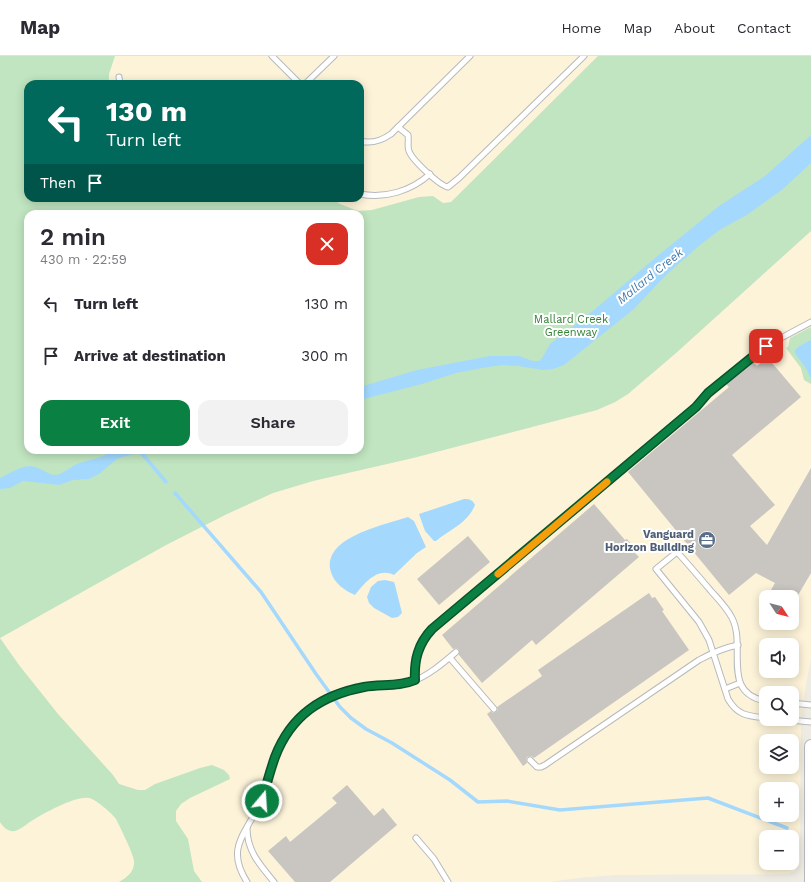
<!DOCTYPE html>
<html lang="en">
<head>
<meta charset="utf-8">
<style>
	:root { --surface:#fff; --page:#f2f2f3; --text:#2b2b33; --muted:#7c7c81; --line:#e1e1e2; --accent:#0b8043 }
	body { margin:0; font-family:"Work Sans",sans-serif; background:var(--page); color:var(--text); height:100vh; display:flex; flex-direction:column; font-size:15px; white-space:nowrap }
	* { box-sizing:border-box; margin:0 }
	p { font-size:13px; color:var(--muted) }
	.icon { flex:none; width:22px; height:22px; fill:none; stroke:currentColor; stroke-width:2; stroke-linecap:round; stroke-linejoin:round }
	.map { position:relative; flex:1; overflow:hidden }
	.sheet { position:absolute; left:24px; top:154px; width:340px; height:244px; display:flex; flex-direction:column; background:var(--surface); border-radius:12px; box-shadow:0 2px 10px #0003 }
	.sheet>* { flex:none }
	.top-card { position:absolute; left:24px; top:24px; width:340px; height:122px; border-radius:12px; box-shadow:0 2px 10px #0003; background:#00695c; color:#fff; overflow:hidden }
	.needle { width:26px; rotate:126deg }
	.fabs { position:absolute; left:759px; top:534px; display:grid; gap:8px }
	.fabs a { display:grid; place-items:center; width:40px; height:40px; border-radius:8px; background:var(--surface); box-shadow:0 2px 10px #0003; font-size:20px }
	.pin { position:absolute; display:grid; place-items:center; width:34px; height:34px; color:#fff; margin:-17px; border-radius:8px; box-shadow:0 2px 6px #0006 }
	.me { position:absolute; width:44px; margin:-22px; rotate:18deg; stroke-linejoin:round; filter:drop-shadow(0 0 3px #0008) }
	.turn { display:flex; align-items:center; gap:14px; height:84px; padding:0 16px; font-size:18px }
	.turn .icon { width:52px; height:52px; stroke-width:2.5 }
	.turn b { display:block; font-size:28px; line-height:34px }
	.then { display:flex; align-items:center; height:38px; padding:0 16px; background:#0003; gap:8px; font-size:15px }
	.round { display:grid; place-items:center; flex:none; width:42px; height:42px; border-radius:12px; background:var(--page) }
	.overview { display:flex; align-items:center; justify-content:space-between; height:68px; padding:0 16px }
	h1 { font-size:24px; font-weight:600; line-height:30px }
	.action { display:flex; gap:8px; margin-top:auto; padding:8px 16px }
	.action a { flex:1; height:46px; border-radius:12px; background:var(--accent); color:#fff; font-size:16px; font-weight:600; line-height:46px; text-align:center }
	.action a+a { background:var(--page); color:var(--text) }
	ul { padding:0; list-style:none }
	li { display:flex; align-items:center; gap:12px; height:52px; padding:0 16px }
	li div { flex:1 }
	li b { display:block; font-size:15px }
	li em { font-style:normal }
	header { display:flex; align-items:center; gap:24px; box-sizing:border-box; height:56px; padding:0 20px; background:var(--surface); border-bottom:1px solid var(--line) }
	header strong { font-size:19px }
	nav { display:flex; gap:22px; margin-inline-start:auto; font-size:14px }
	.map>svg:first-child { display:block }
</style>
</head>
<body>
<header>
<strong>Map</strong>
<nav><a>Home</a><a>Map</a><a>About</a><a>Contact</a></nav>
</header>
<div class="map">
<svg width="811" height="826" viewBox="0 0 811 826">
	<rect width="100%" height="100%" fill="#eeebe3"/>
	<!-- commercial -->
	<g fill="#fdf3d9" fill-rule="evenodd">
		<path d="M0 0H811V19L692 122 360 158H28ZM28 28H360V142H28Z"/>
		<path d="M811 175V603L806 628 801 663 800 807 795 815 787 818 615 819 578 822 550 826H0V582L166 489 227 458 273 437 313 425 413 402 597 354 615 346 628 338 676 297ZM766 541H792V567H766ZM766 589H792V615H766ZM766 637H792V663H766ZM766 685H792V711H766ZM766 733H792V759H766ZM766 781H792V807H766Z"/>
	</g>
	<!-- green -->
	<g fill="#c1e5c0" fill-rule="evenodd">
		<path d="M0 0H115L109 18V28H28V142H331L340 148 358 155 372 154 419 141 433 140 443 147 451 146 598 0H811V175L676 297 628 338 615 346 597 354 413 402 313 425 273 437 227 458 166 489 0 582ZM28 158H360V394H28Z"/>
		<polygon points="811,271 811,328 804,324 801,312 786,292 788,291 790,282"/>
		<path d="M0 582 19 609 58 658 113 719 119 728 138 734H145L155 728 200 712 212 709 224 714 229 719 230 723 190 742 181 748 176 755V765L188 783 194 815 202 826H119C128 821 135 815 134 805 134 799 119 769 116 763 112 757 95 743 89 742 77 739 44 757 33 764 28 767 20 774 15 775 8 776 3 771 0 766Z"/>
	</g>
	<!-- water -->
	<g fill="#a4d9fd">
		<polygon points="811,79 811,107 783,133 747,159 721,173 700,189 667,218 634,253 564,309 553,313 543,314 518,310 502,309 482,312 456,317 422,328 360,344 360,331 417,314 490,300 519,300 533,305 539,305 542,302 550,288 594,254 655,202 719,150 765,120"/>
		<path d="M811 284V323C809 320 808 315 805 311 794 294 787 296 811 284Z"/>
		<path d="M112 394H163L129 399 117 403 99 418 89 423 73 424 59 429 23 425 10 432 0 433V422C11 417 25 406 38 412 44 414 49 419 55 419 63 418 69 412 75 409 87 403 102 404 112 394Z"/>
		<path d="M464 443C470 443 473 444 475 449 467 468 450 473 436 485H434L425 475 419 458Z"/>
		<path d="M408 461 414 465 426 491 417 497 394 519C377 511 365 527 355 539 345 535 334 527 331 516 321 481 385 469 408 461Z"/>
		<polygon points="385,524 394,526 395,529 402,557 398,561 392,562 374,552 369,547 367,541 371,531 378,525"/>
	</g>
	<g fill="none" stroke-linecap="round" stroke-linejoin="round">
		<!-- stream -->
		<g stroke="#a4d9fd" stroke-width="3.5">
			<polyline points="139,394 166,426"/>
			<polyline points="175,437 261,536 316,618 340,651 351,662 366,673 392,687 450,724 478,746 507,745 560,754 708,742 787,772"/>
		</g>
	</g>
	<!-- building -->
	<g fill="#c9c6c1">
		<polygon points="767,301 801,341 732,399 775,449 750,470 767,489 811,412 811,517 797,541 767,541 775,527 756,517 729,539 628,416 729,331 726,328 753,306 757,310"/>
		<polygon points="594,448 625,484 627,483 637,495 635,497 639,501 536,589 532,584 482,627 459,599 459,594 457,592 453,593 442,579"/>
		<polygon points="468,480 490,506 439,549 417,523"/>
		<polygon points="649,537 652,542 655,541 664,554 662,555 689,594 534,702 531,700 527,701 526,703 527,707 523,710 487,658 491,655 493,657 496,656 498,654 497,651 542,620 538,614"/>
		<polygon points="347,729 374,760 383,752 397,769 330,826 295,826 268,795 286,780 290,786 337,747 332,742"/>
	</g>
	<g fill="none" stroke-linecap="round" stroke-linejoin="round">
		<defs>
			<g id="service">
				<polyline points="272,0 300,28"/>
				<polyline points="119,21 120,28"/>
				<polyline points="305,28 334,0"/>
				<path d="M398 71 408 79C409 85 407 90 409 95 412 104 440 130 448 131L459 122 584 0"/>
				<path d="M360 85C371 88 381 85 391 78L470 0"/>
				<path d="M360 138C385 143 411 135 430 118"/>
				<polyline points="450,602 494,653"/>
				<path d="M415 624C414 604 418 588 432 573L696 351 708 337 766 290 811 266"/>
				<polyline points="725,633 740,627"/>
				<path d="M766 645C720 637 747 591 732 562 727 552 719 544 711 535 700 522 689 509 677 496L656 513 699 566 709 584 728 643C738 660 748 660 766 662"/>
				<polyline points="792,647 811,649"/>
				<polyline points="779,663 811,666"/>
				<path d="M530 704 537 711H541L545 709 699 604C712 597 723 592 738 589"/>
				<path d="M247 772C247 795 260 809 274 826"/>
				<polyline points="416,782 434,803 448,826"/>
				<path d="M247 826C226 793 244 780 258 751 266 736 269 718 275 702 278 692 284 682 291 673 311 645 344 631 378 629 389 628 400 630 411 626 428 620 442 608 456 596"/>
			</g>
			<polyline id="tertiary" points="811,826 811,690"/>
		</defs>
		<!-- service casing -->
		<use href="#service" stroke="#b6b9bd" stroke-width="7"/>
		<!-- tertiary casing -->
		<use href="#tertiary" stroke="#b6b9bd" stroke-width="14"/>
		<!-- service -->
		<use href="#service" stroke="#fff" stroke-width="5"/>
		<!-- tertiary -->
		<use href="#tertiary" stroke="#fff" stroke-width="12"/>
	</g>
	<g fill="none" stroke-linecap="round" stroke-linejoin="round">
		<defs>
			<path id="route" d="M262 745C266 730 270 715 275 701 291 659 322 639 364 631 381 628 399 631 415 624 414 604 418 588 432 573L696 351 708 337 766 290"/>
		</defs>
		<!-- route casing -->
		<use href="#route" stroke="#07532c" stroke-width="10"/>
		<!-- route -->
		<use href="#route" stroke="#0b8043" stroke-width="7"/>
		<!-- slow -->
		<polyline stroke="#f59e0b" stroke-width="7" points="498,518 607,426"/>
	</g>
	<!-- icons -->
	<defs>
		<symbol id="office-disc" viewBox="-11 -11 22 22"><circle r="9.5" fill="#5c6f8a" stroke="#fff"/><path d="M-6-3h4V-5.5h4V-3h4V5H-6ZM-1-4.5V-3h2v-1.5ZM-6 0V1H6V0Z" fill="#fff"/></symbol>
	</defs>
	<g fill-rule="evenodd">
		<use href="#office-disc" x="697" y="474" width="20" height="20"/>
	</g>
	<g text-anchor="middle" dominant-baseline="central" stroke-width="4" stroke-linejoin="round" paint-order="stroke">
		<!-- park labels -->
		<g font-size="11" fill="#358136" stroke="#fff">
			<text x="571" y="263">Mallard Creek<tspan x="571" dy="13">Greenway</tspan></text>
		</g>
		<!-- service labels -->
		<g font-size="11" font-weight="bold" fill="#4e5e75" stroke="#fff" text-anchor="end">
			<text x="694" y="478">Vanguard<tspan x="694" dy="13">Horizon Building</tspan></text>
		</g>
		<!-- water labels -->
		<g font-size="12" font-style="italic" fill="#417aaf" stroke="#fff">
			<text transform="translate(650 220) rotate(-39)">Mallard Creek</text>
		</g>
	</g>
</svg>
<div class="fabs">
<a><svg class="needle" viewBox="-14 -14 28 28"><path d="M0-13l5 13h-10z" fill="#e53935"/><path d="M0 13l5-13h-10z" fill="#7c7c81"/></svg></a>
<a><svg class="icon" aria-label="sound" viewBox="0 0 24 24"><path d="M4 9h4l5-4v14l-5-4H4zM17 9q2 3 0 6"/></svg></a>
<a><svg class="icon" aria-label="search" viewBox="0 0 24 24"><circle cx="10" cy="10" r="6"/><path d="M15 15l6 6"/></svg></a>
<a><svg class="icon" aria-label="layers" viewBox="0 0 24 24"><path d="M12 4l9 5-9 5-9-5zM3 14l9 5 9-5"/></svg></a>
<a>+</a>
<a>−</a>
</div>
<div class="pin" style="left:766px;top:290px;background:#d93025"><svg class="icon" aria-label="arrive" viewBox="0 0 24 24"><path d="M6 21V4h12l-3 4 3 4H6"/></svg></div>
<svg class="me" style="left:262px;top:745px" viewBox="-20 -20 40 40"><circle r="17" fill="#0b8043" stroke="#fff" stroke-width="3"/><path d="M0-11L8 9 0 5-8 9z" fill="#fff"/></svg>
<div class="top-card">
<div class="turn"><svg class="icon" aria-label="left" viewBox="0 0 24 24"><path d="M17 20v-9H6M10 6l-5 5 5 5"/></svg><div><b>130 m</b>Turn left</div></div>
<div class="then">Then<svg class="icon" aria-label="arrive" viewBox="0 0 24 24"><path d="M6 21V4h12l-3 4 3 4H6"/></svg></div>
</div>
<section class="sheet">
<div class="overview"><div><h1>2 min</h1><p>430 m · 22:59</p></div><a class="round" style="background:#d93025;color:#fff"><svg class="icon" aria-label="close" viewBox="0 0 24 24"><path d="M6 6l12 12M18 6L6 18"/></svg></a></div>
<ul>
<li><svg class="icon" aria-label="left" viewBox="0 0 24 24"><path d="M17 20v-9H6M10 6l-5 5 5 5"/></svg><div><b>Turn left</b></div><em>130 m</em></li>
<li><svg class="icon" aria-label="arrive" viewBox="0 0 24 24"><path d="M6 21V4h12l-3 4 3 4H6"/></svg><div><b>Arrive at destination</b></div><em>300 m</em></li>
</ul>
<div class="action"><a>Exit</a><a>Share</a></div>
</section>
</div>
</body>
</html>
